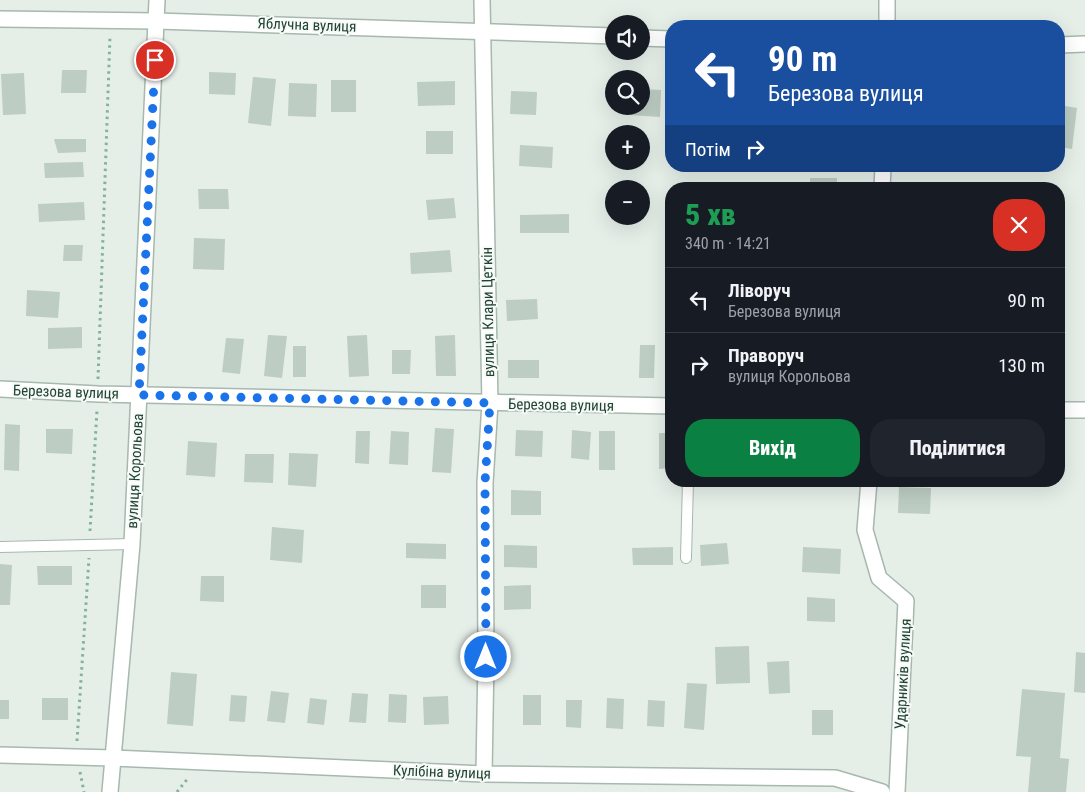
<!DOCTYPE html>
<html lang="uk">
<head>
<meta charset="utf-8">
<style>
	:root { --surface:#171b24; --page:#20242c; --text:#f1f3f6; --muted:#9ea1a6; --line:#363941; --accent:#0b8043 }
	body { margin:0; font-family:"Roboto Condensed",sans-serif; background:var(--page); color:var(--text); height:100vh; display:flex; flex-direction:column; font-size:19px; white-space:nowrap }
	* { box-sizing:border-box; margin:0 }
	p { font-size:16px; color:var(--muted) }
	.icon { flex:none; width:28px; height:28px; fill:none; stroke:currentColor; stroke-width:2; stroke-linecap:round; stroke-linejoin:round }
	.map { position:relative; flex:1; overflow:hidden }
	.panel { position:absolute; left:665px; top:182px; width:400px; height:305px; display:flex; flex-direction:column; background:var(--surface); border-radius:20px; box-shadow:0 5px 20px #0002 }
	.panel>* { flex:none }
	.banner { position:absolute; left:665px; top:20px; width:400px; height:152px; border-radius:20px; box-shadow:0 5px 20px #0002; background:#1a4fa0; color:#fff; overflow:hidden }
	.tools { position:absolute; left:605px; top:15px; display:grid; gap:10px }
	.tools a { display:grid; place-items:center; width:45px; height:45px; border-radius:50%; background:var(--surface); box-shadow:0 5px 20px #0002; font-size:25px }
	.pin { position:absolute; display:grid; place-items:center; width:42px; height:42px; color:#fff; margin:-21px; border:2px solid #fff; border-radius:50%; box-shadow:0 1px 5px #0007 }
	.me { position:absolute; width:55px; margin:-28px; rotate:0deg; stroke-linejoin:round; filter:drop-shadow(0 0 4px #0008) }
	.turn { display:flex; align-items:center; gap:18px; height:105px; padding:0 20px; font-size:22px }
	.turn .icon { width:65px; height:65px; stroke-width:2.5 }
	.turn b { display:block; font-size:35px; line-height:42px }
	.then { display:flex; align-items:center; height:48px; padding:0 20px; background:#0003; gap:10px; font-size:19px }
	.round { display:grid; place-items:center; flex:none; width:52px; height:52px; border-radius:20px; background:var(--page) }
	.head { display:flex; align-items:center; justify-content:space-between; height:85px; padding:0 20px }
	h1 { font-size:30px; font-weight:800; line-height:38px; color:#1e9e55 }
	.button { display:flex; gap:10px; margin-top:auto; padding:10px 20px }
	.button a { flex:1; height:58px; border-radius:20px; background:var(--accent); color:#fff; font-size:20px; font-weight:800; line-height:58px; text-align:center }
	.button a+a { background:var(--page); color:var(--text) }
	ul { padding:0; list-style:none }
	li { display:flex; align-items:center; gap:15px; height:65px; padding:0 20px; border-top:1px solid var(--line) }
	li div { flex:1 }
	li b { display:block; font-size:19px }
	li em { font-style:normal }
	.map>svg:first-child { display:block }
</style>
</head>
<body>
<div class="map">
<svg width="1085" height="792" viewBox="0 0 1085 792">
	<rect width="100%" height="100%" fill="#e5efe8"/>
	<!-- building -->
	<g fill="#bdcdc3">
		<polygon points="62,70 87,70 86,93 61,93"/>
		<polygon points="209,72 236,73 235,95 209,94"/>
		<polygon points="24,73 26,114 3,115 1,74"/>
		<polygon points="253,77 276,79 271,126 248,123"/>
		<rect x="331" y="80" width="25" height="32"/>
		<polygon points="455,81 455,105 418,106 417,82"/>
		<polygon points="289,83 317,84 316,117 288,116"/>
		<polygon points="641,89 661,90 660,117 630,115 630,106 641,106"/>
		<polygon points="511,91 537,92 536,115 510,114"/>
		<polygon points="1059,105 1077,108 1072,149 1059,147"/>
		<rect x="426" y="131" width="27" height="23"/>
		<polygon points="54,139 86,139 86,152 58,153"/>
		<polygon points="520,145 553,147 552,168 519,166"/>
		<polygon points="83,162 84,177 45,178 44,163"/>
		<rect x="810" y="178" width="27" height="11"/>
		<polygon points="941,186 941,189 911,189 911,187"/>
		<polygon points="198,189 228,189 229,209 199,209"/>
		<polygon points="454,198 456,218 428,220 426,200"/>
		<polygon points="84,202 85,220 39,222 38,204"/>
		<polygon points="569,214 569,233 520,233 520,215"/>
		<polygon points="194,238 225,239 224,270 193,269"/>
		<polygon points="64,245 83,245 82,261 63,261"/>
		<polygon points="450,250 452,272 411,274 410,253"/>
		<polygon points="27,290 60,292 58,318 26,316"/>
		<polygon points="537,299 538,319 507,321 506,300"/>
		<polygon points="82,327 82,348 48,349 48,328"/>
		<polygon points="268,335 287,336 282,378 264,376"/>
		<polygon points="367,335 369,376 349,377 347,336"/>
		<polygon points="455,335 456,376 436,376 435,336"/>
		<polygon points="226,338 244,339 240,374 222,372"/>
		<polygon points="640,345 655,345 654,378 639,378"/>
		<rect x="293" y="346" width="13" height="31"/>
		<polygon points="392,350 411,350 410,374 392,374"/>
		<rect x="508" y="360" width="31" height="18"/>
		<polygon points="5,424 20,425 19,471 4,470"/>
		<polygon points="435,428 454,429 451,473 432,472"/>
		<polygon points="46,429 73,429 72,454 46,453"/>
		<polygon points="516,430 543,431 542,457 515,456"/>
		<polygon points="572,430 591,432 589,460 571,458"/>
		<polygon points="356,431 370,431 369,464 355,463"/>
		<polygon points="391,431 409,432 408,465 389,464"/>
		<rect x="599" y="431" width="16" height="39"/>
		<polygon points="659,433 671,433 671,468 659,469"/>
		<polygon points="188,441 217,443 215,477 186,475"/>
		<polygon points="289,453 318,454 316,487 288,485"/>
		<polygon points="245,454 274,454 273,483 244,482"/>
		<polygon points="899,487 931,488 930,514 898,513"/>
		<polygon points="511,490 541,491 541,515 511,515"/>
		<polygon points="272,527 304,530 302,563 270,560"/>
		<polygon points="406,543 446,544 446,559 406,558"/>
		<polygon points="727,543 729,564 701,566 700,545"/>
		<polygon points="504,545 537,546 537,568 504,567"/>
		<polygon points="673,547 673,565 633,565 632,548"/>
		<polygon points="803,547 841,549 840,574 802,572"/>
		<polygon points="0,564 12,565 10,605 0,605"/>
		<polygon points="37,566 72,566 72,585 38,585"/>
		<polygon points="201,576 224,576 224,602 200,601"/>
		<rect x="421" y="585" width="25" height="23"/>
		<polygon points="531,585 531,609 504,610 504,586"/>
		<polygon points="807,597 835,599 835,622 807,621"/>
		<polygon points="749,646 750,683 716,684 715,647"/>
		<polygon points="1076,652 1085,653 1085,693 1074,692"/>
		<polygon points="789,661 790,693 769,694 767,662"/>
		<polygon points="171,672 197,674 193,726 167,724"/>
		<polygon points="687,683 707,684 704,730 684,728"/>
		<polygon points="1022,689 1065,693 1060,758 1069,759 1066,792 1028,792 1031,757 1016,756"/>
		<polygon points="271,691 289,693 285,723 267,721"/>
		<polygon points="352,693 368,694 366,723 349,722"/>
		<polygon points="389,694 407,695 406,723 388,722"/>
		<polygon points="231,695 247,696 245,722 229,721"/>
		<rect x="523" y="695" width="18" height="30"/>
		<polygon points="448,696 449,724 424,725 423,697"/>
		<rect x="42" y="698" width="26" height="22"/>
		<polygon points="310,698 327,700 324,725 307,723"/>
		<polygon points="607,698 624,699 623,729 606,728"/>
		<rect x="0" y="700" width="9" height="19"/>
		<polygon points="566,700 582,700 581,728 566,727"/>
		<polygon points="648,700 665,701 664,727 647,726"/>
		<rect x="812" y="710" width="21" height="25"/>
	</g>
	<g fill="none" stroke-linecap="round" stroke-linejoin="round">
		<defs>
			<g id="service">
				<polyline points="0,547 132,544"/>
				<polyline points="686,558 688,481"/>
			</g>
			<g id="minor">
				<polyline points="482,0 490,403 485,483 486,657 484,774"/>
				<polyline points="0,19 157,21 614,36"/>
				<polyline points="887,26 887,0"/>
				<polyline points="641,38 671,39"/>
				<polyline points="1059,45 1085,44"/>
				<polyline points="882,189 883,166"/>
				<polyline points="0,389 98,394 671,406"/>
				<polyline points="1059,410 1085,410"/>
				<polyline points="869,481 865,530 879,578 906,601 897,792"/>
				<polyline points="0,755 113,758 484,774 835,778 882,792"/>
				<polyline points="110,792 132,544 157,0"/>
			</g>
		</defs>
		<!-- service casing -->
		<use href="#service" stroke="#a7b8ae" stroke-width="12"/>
		<!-- minor casing -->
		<use href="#minor" stroke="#a7b8ae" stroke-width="18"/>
		<!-- path -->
		<g stroke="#83b49b" stroke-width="3" stroke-dasharray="2.5 4" stroke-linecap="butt">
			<polyline points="98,379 110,36"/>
			<polyline points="90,531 97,410"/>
			<polyline points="77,741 89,558"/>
			<polyline points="80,772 84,792"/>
			<polyline points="177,792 189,777"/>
		</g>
		<!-- service -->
		<use href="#service" stroke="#fff" stroke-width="10"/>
		<!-- minor -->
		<use href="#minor" stroke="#fff" stroke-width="15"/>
	</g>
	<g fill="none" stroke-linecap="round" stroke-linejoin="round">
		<!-- route -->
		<polyline stroke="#1a73e8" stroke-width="9" stroke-dasharray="0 16.2" points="155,60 139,395 490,403 485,483 486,657"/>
	</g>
	<g text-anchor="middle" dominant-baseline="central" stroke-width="4" stroke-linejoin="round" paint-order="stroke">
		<!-- street labels -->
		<g font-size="15" fill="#224233" stroke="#f6fbf7">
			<text transform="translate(307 25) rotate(2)">Яблучна вулиця</text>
			<text transform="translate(488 312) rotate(-91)">вулиця Клари Цеткін</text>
			<text transform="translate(66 392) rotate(2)">Березова вулиця</text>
			<text transform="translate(561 405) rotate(1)">Березова вулиця</text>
			<text transform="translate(135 471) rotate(-87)">вулиця Корольова</text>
			<text transform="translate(903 674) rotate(-87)">Ударників вулиця</text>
			<text transform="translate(442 772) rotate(2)">Кулібіна вулиця</text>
		</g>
	</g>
</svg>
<div class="tools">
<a><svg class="icon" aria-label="sound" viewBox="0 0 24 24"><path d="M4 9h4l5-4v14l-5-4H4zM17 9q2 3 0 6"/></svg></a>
<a><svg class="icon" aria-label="search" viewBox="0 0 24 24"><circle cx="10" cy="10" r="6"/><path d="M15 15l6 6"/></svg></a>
<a>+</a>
<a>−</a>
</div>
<div class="pin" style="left:155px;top:60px;background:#d93025"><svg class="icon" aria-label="arrive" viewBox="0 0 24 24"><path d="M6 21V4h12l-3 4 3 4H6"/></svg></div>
<svg class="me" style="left:486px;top:657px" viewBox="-20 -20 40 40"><circle r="17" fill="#1a73e8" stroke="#fff" stroke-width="3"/><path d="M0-11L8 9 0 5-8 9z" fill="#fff"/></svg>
<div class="banner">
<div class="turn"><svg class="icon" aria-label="left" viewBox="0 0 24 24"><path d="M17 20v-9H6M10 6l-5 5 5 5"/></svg><div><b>90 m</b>Березова вулиця</div></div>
<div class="then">Потім<svg class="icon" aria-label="right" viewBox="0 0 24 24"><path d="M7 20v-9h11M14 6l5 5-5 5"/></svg></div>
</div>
<section class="panel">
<div class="head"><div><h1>5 хв</h1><p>340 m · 14:21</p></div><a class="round" style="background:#d93025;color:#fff"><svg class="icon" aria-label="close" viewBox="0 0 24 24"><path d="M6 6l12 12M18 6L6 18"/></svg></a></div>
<ul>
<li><svg class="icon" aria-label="left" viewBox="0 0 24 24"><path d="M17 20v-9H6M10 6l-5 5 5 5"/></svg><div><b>Ліворуч</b><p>Березова вулиця</p></div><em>90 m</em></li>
<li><svg class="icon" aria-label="right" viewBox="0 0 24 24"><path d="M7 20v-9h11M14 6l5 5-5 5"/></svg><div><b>Праворуч</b><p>вулиця Корольова</p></div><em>130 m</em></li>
</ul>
<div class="button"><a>Вихід</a><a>Поділитися</a></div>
</section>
</div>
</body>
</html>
